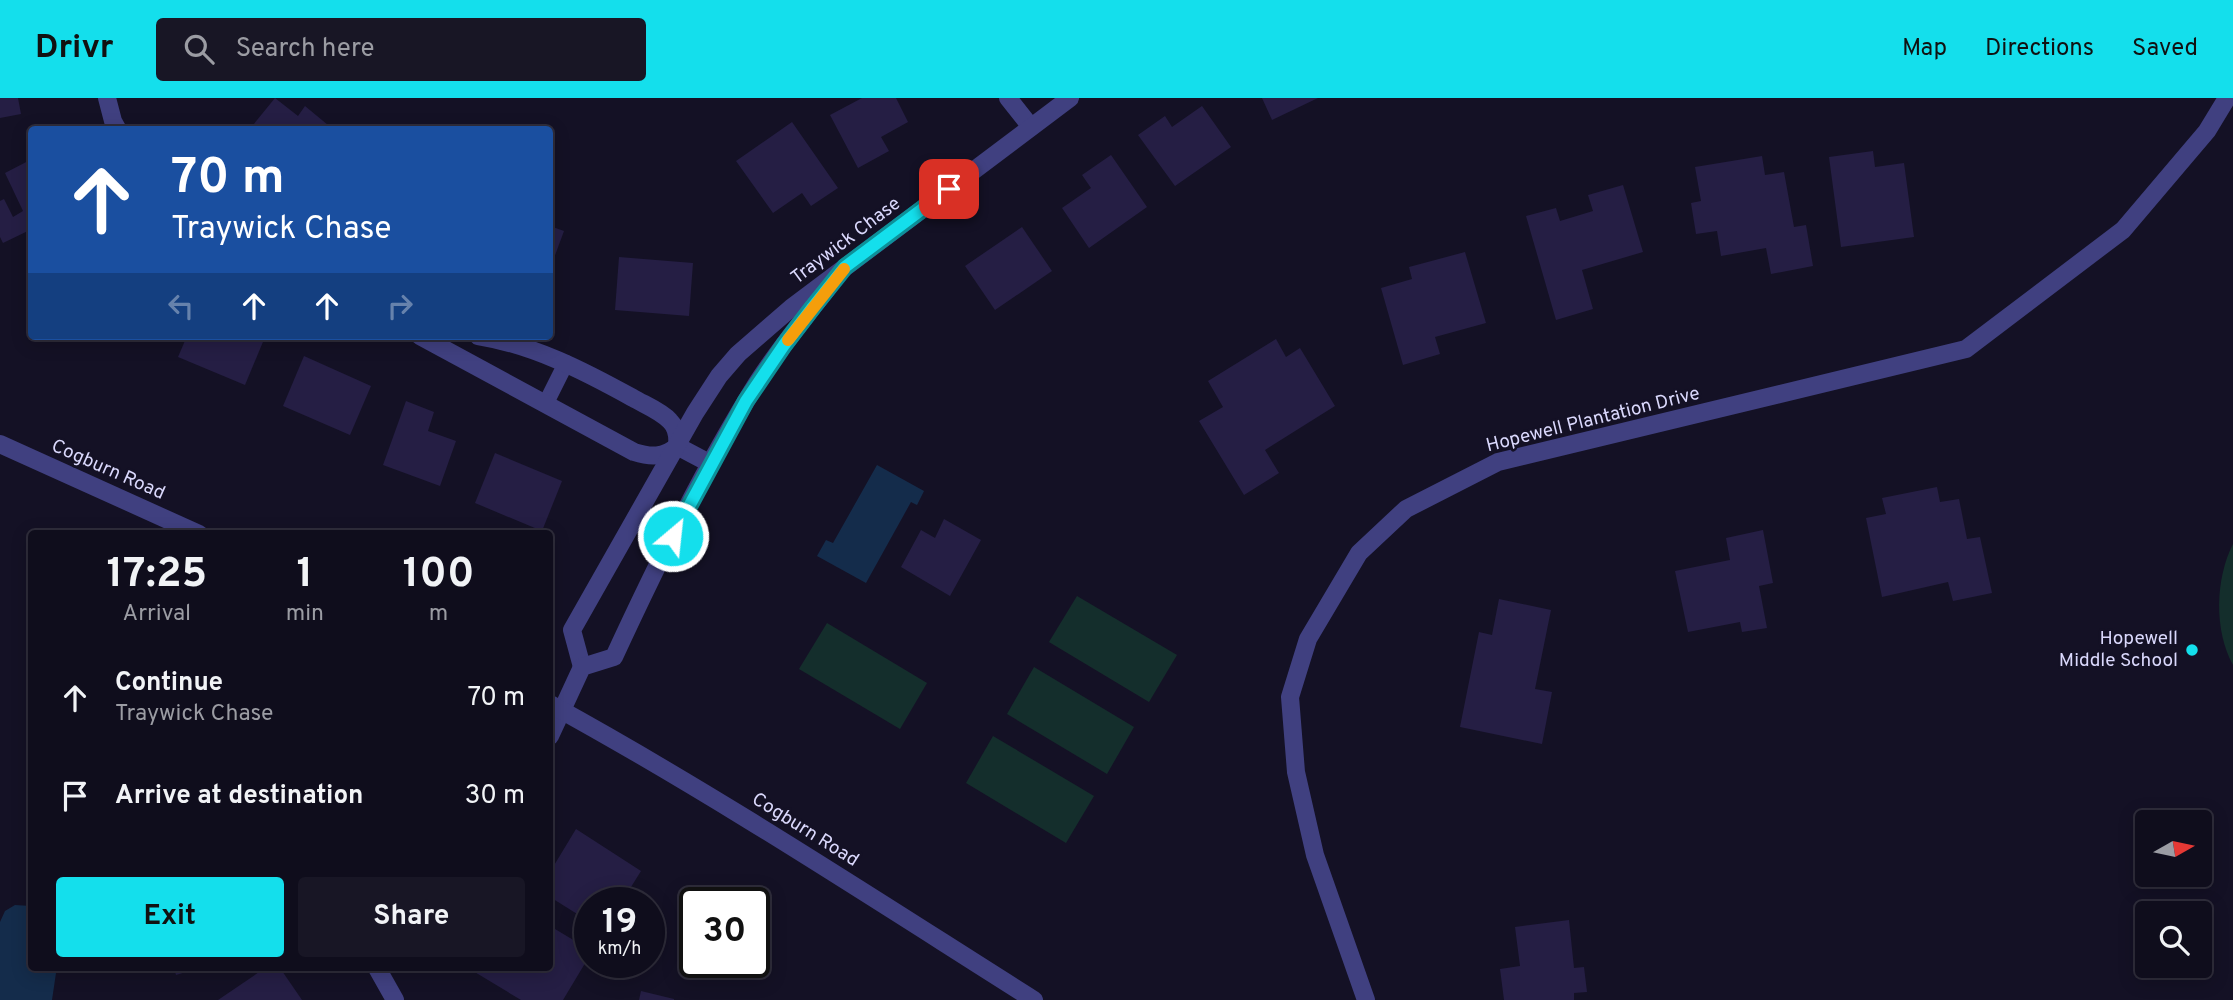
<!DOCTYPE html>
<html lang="en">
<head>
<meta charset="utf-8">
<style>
	:root { --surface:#0f0d1c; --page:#181625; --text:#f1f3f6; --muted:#9b9ca3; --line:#2f2d3b; --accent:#14dfec }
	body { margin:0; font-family:Overpass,sans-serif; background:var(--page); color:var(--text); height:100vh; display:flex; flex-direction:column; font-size:26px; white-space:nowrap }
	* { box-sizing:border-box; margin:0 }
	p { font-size:23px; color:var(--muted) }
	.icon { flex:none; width:38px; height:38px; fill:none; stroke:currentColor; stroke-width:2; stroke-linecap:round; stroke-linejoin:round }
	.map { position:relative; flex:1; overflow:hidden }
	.details { position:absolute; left:28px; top:432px; width:525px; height:441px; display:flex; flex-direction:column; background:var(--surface); border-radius:7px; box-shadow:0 4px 18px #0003,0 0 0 2px var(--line) }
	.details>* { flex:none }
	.guide { position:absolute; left:28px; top:28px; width:525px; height:214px; border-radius:7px; box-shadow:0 4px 18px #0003,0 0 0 2px var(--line); background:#1a4fa0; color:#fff; overflow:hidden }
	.needle { width:46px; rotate:81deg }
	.fabs { position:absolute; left:2135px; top:712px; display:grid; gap:14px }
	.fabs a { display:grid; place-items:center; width:77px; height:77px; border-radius:7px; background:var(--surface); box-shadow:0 4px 18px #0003,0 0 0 2px var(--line); font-size:35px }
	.speed { position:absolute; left:574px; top:789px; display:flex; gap:14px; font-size:35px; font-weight:700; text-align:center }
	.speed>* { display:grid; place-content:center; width:91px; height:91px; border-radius:50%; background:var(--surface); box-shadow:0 4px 18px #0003,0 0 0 2px var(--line); line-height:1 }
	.speed small { font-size:18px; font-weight:400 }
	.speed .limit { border:4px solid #111; border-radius:10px; background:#fff; color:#111 }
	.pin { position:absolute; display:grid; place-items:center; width:60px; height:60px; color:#fff; margin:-30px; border-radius:14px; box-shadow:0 4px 10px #0006 }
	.me { position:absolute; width:77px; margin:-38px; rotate:28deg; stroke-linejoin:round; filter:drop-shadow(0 0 5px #0008) }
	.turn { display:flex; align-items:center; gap:24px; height:147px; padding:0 28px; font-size:32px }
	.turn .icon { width:91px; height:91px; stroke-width:2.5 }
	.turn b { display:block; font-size:49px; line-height:60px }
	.lanes { display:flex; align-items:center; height:66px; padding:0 28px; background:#0003; justify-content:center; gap:35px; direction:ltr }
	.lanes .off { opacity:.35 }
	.eta { display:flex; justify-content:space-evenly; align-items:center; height:119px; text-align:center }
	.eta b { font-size:42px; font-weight:700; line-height:49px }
	.button { display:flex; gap:14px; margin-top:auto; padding:14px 28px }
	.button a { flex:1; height:80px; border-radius:7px; background:var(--accent); color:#111; font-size:28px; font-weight:700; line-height:80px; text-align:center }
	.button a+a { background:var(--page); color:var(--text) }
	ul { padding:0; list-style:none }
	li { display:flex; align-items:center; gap:21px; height:98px; padding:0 28px }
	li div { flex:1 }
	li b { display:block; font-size:26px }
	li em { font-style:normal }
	header { display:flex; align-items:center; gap:42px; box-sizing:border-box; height:98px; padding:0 35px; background:var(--accent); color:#111 }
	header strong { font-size:33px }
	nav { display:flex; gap:38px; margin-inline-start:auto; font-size:24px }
	.search { width:490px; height:63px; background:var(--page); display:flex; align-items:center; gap:18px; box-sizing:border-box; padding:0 24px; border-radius:7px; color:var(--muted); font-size:26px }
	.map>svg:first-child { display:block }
</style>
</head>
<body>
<header>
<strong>Drivr</strong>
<div class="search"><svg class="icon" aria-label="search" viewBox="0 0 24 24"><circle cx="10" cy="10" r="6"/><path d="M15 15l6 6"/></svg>Search here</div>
<nav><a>Map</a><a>Directions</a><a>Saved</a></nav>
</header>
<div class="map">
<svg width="2233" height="902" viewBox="0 0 2233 902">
	<rect width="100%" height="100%" fill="#141125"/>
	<!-- green -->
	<g fill="#142e2c">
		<path d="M2233 446V567C2214 533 2215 481 2233 446Z"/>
		<polygon points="1077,498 1177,557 1149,604 1049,544"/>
		<polygon points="827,525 927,585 900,631 799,571"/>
		<polygon points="1034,569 1134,629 1107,676 1007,616"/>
		<polygon points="993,638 1094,698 1066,745 966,685"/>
	</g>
	<!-- water -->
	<g fill="#142c4b">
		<polygon points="877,367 924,393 917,407 911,404 866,485 817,458 826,442 833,445"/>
		<polygon points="15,807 31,808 32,870 54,870 56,875 52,902 0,902 0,824 5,813"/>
	</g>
	<!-- building -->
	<g fill="#251e44">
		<polygon points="0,0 18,0 21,16 0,20"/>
		<polygon points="275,0 298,18 305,8 334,32 249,32"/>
		<polygon points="862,0 896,0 908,24 881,39 889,53 858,70 830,17"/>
		<polygon points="1262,0 1318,0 1272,22"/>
		<polygon points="1202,8 1231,49 1175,88 1138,37 1165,18 1172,29"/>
		<polygon points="792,24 838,90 811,108 802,95 773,115 736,63"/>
		<polygon points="1873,53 1875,69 1904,65 1914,139 1841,149 1829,59"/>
		<polygon points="1111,57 1147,109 1089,150 1062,110 1091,90 1082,77"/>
		<polygon points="1762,58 1765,77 1784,74 1794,129 1806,127 1813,168 1771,176 1766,150 1721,158 1717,133 1696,136 1691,105 1701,103 1695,69"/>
		<polygon points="32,61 32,131 3,145 0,139 0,103 4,101 13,119 23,113 5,75"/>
		<polygon points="1623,87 1643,154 1582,172 1593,211 1556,222 1526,118 1556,110 1560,123 1593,113 1588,97"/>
		<polygon points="550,128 564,133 550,171"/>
		<polygon points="1022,129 1052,173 995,212 965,168"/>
		<polygon points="1465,154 1486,225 1435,239 1440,256 1403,267 1381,190 1412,181 1409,169"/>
		<polygon points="619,159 693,165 689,218 615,212"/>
		<polygon points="187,238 263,238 265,239 245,287 178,259"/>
		<polygon points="1276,241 1286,259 1300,250 1335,308 1265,352 1279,375 1244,397 1199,323 1223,309 1208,283"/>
		<polygon points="304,258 371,288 350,337 283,308"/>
		<polygon points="406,303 434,314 428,333 456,343 440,388 383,367"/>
		<polygon points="495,355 562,383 542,433 475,405"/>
		<polygon points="1937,389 1940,404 1959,401 1967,441 1980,439 1992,495 1953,503 1948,484 1882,499 1866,420 1886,416 1882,400"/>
		<polygon points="944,421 981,442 950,498 901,469 921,432 935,440"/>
		<polygon points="1763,432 1773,485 1759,488 1767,530 1742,534 1740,524 1688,534 1675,473 1730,462 1726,440"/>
		<polygon points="1499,501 1551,512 1535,591 1552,594 1542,646 1460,629 1479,534 1492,537"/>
		<polygon points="576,731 641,773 621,805 590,805 590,824 550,799 550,774"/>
		<polygon points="1569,822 1574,870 1584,869 1587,894 1574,895 1574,902 1504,902 1500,871 1520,868 1515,829"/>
		<polygon points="550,828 590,852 590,857 563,902 521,902 473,873 475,870 550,870"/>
		<polygon points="174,870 199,870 176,877"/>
		<polygon points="265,870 280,870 302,902 218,902"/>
		<polygon points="641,893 674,901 674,902 639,902"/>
	</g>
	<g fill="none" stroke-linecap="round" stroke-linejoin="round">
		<!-- service -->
		<polyline stroke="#404080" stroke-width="16" points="546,305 566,265"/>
		<!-- minor -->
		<g stroke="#404080" stroke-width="18">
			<polyline points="107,0 113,23 118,32"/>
			<polyline points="1008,0 1031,29"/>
			<path d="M420 238 634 354C650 359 664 360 677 348 678 339 677 330 670 323 661 313 645 307 633 300 584 273 534 247 478 238"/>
			<polyline points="677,348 711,366"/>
			<polyline points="582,569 572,532 695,315 719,278 738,256 791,210 1070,0"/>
			<path d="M550 638 582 569 614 559C656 468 704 370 757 285 778 252 803 222 827 191"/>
			<polyline points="377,870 395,902"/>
			<polyline points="1366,902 1315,757 1296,674 1290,599 1308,541 1359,455 1406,411 1498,364 1966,251 2123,132 2207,33 2227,0"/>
		</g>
		<!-- tertiary -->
		<g stroke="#404080" stroke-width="18">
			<polyline points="0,346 199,436"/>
			<path d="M550 606C716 697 874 801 1034 902"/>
		</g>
	</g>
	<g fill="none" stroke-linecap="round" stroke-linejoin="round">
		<defs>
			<polyline id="route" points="673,438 746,303 784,247 813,209 845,169 949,91"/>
		</defs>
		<!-- route casing -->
		<use href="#route" stroke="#0d9199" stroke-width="18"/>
		<!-- route -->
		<use href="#route" stroke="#14dfec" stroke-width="12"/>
		<!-- slow -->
		<polyline stroke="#f59e0b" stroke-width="12" points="788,242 844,171"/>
	</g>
	<!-- markers -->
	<circle fill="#14dfec" stroke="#141125" stroke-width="2.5" cx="2192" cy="552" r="7"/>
	<g text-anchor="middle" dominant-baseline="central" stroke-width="5" stroke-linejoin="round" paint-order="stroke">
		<!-- street labels -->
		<g font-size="19" fill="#dad8fc" stroke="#141125">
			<text transform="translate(846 143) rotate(-37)">Traywick Chase</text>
			<text transform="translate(1593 322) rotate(-14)">Hopewell Plantation Drive</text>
			<text transform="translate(108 372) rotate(24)">Cogburn Road</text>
			<text transform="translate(805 732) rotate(32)">Cogburn Road</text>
		</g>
		<!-- poi labels -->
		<g font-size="19" fill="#dad8fc" stroke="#141125" text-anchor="end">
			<text x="2178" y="541">Hopewell<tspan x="2178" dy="22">Middle School</tspan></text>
		</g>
	</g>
</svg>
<div class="fabs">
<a><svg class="needle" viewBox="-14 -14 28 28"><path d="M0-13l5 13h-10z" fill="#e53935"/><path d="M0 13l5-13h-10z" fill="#9b9ca3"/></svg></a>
<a><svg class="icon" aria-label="search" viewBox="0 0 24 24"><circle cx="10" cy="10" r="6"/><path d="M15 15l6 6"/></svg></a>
</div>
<div class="speed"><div>19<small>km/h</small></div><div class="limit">30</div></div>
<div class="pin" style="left:949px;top:91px;background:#d93025"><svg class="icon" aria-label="arrive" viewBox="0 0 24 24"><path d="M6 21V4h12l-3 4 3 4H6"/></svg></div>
<svg class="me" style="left:673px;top:438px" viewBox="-20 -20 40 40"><circle r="17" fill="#14dfec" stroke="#fff" stroke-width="3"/><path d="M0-11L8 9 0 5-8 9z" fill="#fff"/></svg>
<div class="guide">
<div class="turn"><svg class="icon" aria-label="ahead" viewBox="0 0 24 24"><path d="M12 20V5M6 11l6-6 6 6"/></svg><div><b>70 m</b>Traywick Chase</div></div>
<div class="lanes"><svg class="icon off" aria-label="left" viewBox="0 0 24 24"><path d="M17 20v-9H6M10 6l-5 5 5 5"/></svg><svg class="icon" aria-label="ahead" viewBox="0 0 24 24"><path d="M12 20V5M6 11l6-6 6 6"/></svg><svg class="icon" aria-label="ahead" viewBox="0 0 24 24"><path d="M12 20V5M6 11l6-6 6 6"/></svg><svg class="icon off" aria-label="right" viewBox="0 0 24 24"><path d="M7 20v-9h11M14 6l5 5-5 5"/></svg></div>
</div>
<section class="details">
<div class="eta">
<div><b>17:25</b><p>Arrival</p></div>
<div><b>1</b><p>min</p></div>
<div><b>100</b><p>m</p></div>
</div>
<ul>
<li><svg class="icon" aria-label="ahead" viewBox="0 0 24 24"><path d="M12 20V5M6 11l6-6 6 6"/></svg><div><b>Continue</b><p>Traywick Chase</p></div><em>70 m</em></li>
<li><svg class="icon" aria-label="arrive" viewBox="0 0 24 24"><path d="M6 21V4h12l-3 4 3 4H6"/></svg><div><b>Arrive at destination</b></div><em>30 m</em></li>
</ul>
<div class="button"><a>Exit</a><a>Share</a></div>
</section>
</div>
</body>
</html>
